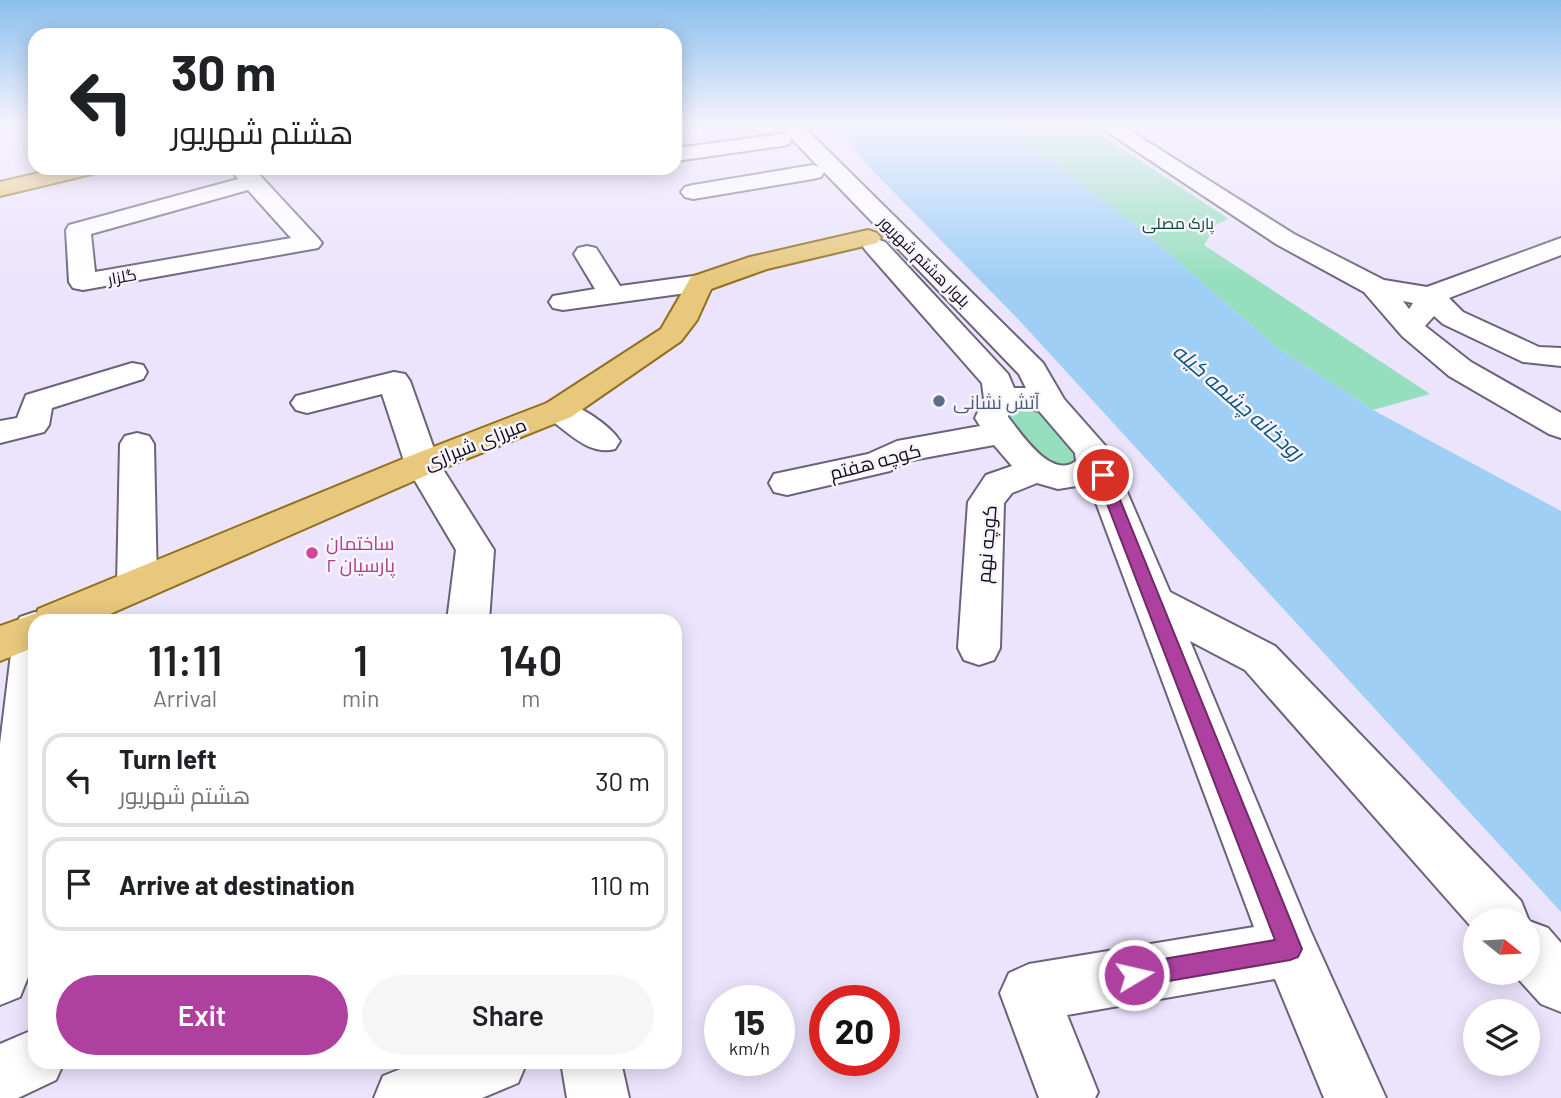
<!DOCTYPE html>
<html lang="en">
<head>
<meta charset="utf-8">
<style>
	:root { --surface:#fff; --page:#f6f6f6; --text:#202124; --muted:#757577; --line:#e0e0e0; --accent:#ae41a0 }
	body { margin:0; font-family:Barlow,Cairo,sans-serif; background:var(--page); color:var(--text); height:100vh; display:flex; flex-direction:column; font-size:26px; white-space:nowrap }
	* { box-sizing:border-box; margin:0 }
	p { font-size:23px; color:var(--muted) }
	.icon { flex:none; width:38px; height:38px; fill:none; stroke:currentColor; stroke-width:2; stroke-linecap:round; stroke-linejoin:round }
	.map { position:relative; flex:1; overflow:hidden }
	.side { position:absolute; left:28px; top:614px; width:654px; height:455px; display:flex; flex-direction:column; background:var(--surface); border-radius:21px; box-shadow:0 4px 18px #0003 }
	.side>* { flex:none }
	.hud { position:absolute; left:28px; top:28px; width:654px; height:147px; border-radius:21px; box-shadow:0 4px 18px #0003; background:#fff; color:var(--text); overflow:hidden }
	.needle { width:46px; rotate:108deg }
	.controls { position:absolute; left:1463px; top:908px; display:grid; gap:14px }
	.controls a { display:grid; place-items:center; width:77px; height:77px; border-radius:50%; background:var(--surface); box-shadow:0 4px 18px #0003; font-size:35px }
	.speed { position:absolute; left:704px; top:985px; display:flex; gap:14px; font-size:35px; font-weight:700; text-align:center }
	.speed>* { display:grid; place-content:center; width:91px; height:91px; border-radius:50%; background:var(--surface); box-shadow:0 4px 18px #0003; line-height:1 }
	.speed small { font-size:18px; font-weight:400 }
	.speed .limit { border:10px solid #d22; background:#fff; color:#111 }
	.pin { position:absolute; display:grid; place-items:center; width:60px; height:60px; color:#fff; margin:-30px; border:4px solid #fff; border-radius:50%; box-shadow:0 2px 7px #0007 }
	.me { position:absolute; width:77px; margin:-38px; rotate:81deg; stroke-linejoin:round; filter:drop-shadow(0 0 5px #0008) }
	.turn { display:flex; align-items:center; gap:24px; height:147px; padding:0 28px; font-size:32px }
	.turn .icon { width:91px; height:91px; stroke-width:2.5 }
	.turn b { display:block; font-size:49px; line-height:60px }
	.eta { display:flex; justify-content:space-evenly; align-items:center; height:119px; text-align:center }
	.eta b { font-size:42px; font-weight:600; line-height:49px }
	.cta { display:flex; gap:14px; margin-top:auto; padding:14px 28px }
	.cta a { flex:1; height:80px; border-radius:42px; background:var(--accent); color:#fff; font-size:28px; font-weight:600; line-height:80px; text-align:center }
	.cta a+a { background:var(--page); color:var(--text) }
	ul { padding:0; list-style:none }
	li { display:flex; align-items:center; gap:21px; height:94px; margin:0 14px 10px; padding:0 14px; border:4px solid var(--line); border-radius:21px }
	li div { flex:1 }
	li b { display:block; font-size:26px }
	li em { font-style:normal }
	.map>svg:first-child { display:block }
</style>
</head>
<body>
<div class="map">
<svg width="1561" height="1098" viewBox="0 0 1561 1098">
	<rect width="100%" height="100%" fill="#ebe4fc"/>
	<!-- green -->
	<g fill="#96dfbe">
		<polygon points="1005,125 1085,125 1229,219 1217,224 1204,245 1430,394 1373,410 1279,349 1141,229"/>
		<polygon points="1015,406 1037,407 1081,455 1070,467 1046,463 1010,420 1009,412"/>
	</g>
	<!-- water -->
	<polygon fill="#9fcff5" points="835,125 1005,125 1141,229 1279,349 1373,410 1561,511 1561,912 1018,319 872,170"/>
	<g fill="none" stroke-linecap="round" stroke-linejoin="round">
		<defs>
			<g id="minor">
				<path d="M780 125H802L1043 363 1064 399 1109 450 1170 592 1275 646 1521 901 1529 921 1548 928 1561 943V1012L1541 1004 1513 973H1528V920H1475V931L1245 670 1190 641 1310 930 1386 1098H1324L1275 979 1067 1015 1098 1092 1095 1098H1039L1000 993 1009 973 1029 964 1254 927 1089 484 1058 489 1037 483 1012 493 1004 503 1000 648 994 660 979 665 964 660 958 648 968 502 986 475 1012 466 994 445 907 461 890 471 787 495 774 492 769 483 774 474 868 454 897 441 980 426 975 418 984 399 982 383 867 252 863 247 867 242 876 239 885 242 1008 374 1014 388H1026L1019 374 824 172 821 177 813 179 693 199 685 197 681 192 685 187 693 185 813 165 819 167 791 138 789 144 782 146 676 161V148L782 134 788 135ZM1023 407 1039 411 1075 453 1076 461C1051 480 1021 433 1008 417L1009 411Z"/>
				<path d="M1097 125H1121L1294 234 1384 280 1427 287 1561 238V255L1449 298 1463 312 1539 347 1561 348V366L1523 362 1443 324 1434 316 1425 326 1471 362 1561 413V438L1549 434 1449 376 1402 336 1364 292 1276 244ZM1403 301 1413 303 1409 309Z"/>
				<path d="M230 168H253L318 238 322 243 318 248 83 290 73 288 69 282 66 230 69 225 238 179ZM248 190 291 238 95 272 91 234Z"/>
				<polygon points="587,246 596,248 620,286 701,275 711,277 715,283 711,289 701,291 563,310 553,308 549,302 553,296 595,289 574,254 578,248"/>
				<polygon points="132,363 143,365 147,372 143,379 52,408 49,425 44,432 0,443 0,421 17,418 26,395"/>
				<polygon points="394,372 405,374 410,381 439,463 494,550 489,621 447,621 456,550 405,464 382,394 307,413 296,410 291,403 296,396"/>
				<path d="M559 400C579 405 609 424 620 441L615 449C589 456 568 432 547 417L543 410 547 403Z"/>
				<polygon points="137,433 149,436 154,444 157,585 151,596 137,600 123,596 117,585 120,444 125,436"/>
				<polygon points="35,612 50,617 52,621 35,621 35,893 28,977 20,997 0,1005 0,744 14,629 20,617"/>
				<polygon points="35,1029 35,1062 64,1062 56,1080 18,1098 0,1098 0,1044"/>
				<polygon points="418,1062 527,1062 518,1083 482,1098 374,1098 383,1076"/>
				<polygon points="561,1062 621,1062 629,1098 567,1098"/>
			</g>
			<g id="major">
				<polygon points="60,168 99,168 96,173 0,196 0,182"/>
				<polygon points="868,230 877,233 881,238 877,243 767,269 711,289 697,320 681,341 571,417 434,472 94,621 35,621 35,647 0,661 0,626 37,613 38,609 410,456 547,403 661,329 691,277 750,257"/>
			</g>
		</defs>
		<!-- minor casing -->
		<use href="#minor" stroke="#6a6379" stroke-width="4"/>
		<!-- major casing -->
		<use href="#major" stroke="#916f1f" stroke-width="4"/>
		<!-- minor -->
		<use href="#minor" fill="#fff" fill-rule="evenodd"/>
		<!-- major -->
		<use href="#major" fill="#e7c87c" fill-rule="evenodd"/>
	</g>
	<!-- sky -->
	<linearGradient id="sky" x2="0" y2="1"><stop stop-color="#8bbfed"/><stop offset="0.45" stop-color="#f6f3fe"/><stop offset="1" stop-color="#f6f3fe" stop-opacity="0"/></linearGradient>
	<rect width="1561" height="279" fill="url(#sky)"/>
	<!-- route -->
	<polygon fill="#ae41a0" stroke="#712a68" stroke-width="2" points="1103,471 1110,475 1302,949 1298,957 1290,960 1134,987 1125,984 1122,975 1125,967 1134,964 1275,940 1096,475"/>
	<!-- markers -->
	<circle fill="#5c6f8a" stroke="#f7f4fe" stroke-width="2.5" cx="939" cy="401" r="7"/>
	<circle fill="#d1479c" stroke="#f7f4fe" stroke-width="2.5" cx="312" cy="553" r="7"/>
	<g text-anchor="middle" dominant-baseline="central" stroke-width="5" stroke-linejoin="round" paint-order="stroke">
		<!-- far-park labels -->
		<g font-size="16" fill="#0b4b35" stroke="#f7f4fe">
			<text x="1178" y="222">پارک مصلی</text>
		</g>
		<!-- far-street labels -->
		<g font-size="16" fill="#0e0c14" stroke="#f7f4fe">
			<text transform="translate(925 261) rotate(45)">بلوار هشتم شهریور</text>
			<text transform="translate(122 276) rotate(-10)">گلزار</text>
		</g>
		<!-- service labels -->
		<g font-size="19" fill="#4e5e75" stroke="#f7f4fe" text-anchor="start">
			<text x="953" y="401">آتش نشانی</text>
		</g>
		<!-- street labels -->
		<g font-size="19" fill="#0e0c14" stroke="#f7f4fe">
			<text transform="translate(475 443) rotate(-22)">میرزای شیرازی</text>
			<text transform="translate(875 461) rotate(-15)">کوچه هفتم</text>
			<text transform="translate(986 544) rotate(-85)">کوچه نهم</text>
		</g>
		<!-- hotel labels -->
		<g font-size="19" fill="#b23c85" stroke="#f7f4fe" text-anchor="start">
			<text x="326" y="542">ساختمان<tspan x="326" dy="22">پارسیان ۲</tspan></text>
		</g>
		<!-- water labels -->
		<g font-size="21" font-style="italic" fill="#04517c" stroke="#f7f4fe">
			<text transform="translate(1239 401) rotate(41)">رودخانه چشمه کیله</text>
		</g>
	</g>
</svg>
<div class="controls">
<a><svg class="needle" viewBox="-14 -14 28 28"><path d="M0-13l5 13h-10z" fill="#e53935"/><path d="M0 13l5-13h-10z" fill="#757577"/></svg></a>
<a><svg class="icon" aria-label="layers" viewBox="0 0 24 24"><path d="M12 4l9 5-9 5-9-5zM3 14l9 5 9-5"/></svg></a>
</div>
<div class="speed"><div>15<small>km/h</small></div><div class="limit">20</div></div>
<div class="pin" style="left:1103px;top:475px;background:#d93025"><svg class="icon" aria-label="arrive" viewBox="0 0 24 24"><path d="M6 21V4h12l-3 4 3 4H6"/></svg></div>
<svg class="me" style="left:1134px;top:975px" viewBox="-20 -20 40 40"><circle r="17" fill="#ae41a0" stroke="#fff" stroke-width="3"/><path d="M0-11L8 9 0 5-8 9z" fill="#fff"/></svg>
<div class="hud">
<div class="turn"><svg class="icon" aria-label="left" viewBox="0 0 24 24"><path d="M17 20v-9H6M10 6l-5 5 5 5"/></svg><div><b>30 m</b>هشتم شهریور</div></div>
</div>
<section class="side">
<div class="eta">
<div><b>11:11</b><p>Arrival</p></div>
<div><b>1</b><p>min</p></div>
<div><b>140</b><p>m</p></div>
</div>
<ul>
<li><svg class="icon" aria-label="left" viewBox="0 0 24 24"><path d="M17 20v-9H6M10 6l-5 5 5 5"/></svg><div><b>Turn left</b><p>هشتم شهریور</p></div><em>30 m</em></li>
<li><svg class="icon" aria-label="arrive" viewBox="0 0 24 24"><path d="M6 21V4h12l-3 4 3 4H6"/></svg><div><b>Arrive at destination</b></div><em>110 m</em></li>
</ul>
<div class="cta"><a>Exit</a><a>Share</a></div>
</section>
</div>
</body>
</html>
